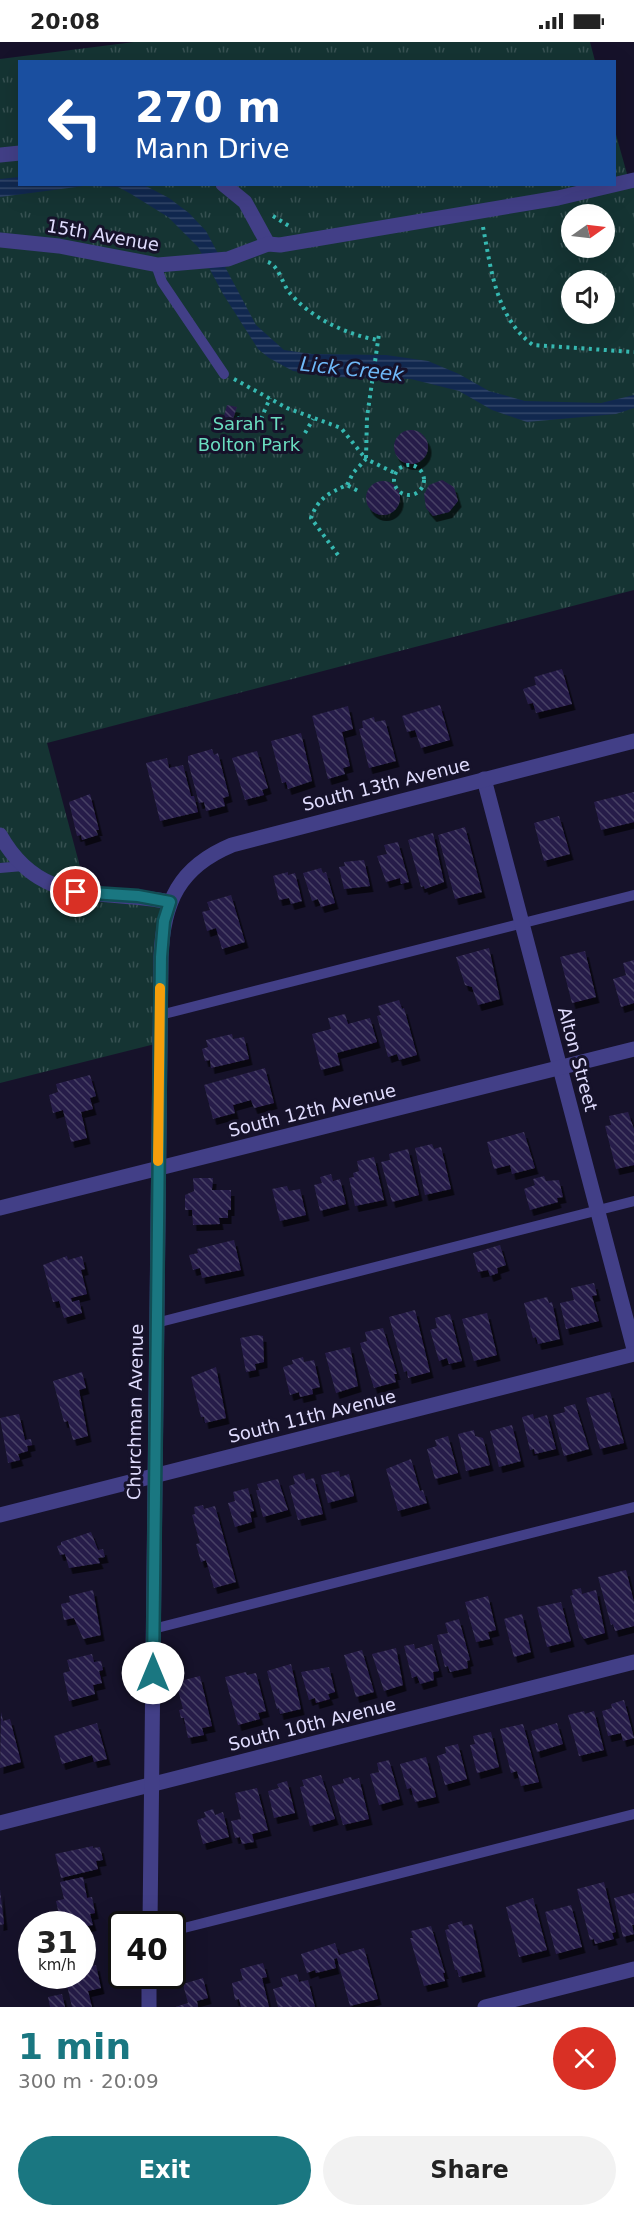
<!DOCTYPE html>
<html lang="en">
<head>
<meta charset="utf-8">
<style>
	:root { --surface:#fff; --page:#f2f2f2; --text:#222; --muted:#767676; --accent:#1a7781 }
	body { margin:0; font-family:"DejaVu Sans",sans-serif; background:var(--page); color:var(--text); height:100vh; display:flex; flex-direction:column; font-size:22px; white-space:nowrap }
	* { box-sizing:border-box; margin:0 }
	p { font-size:20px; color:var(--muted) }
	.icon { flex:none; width:33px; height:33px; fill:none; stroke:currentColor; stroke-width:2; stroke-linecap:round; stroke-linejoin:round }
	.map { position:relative; height:1965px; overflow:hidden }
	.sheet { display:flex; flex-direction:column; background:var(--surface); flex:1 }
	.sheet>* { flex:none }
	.guide { position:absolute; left:18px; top:18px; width:598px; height:126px; border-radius:0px; box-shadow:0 6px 24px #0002; background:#1a4fa0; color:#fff; overflow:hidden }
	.needle { width:39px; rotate:76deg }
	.buttons { position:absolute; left:561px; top:162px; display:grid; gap:12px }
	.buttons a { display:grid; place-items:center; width:54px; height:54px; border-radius:50%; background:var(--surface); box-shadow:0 6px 24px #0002; font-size:30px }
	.speed { position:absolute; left:18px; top:1869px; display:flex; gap:12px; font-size:30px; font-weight:700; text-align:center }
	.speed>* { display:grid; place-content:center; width:78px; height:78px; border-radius:50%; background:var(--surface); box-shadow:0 6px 24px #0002; line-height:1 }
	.speed small { font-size:15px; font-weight:400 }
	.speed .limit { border:3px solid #111; border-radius:9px; background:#fff; color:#111 }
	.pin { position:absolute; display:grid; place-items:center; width:51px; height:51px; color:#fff; margin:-26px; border:3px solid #fff; border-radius:50%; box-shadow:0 2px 6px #0007 }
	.me { position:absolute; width:66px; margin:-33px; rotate:0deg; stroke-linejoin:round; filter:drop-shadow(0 0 4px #0008) }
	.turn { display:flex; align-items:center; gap:21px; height:126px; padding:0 18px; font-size:27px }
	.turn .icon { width:78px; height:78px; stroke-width:2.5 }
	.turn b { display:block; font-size:42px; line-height:51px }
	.round { display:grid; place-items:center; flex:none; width:63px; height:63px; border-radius:32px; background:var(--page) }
	.overview { display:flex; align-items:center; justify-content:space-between; height:102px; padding:0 18px }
	h1 { font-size:36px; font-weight:700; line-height:45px; color:var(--accent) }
	.cta { display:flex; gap:12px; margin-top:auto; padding:12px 18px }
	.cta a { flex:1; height:69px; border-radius:36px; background:var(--accent); color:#fff; font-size:24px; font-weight:700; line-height:69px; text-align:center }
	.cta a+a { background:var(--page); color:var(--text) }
	.status { display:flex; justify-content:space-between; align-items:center; height:42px; padding:0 30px; background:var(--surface); direction:ltr }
	.status svg { height:16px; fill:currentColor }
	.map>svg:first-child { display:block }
</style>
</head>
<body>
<div class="status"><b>20:08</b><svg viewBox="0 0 49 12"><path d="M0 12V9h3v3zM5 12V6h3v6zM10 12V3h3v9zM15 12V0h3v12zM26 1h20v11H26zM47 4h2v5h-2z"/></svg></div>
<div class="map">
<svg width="634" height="1965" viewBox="0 0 634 1965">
	<defs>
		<pattern id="park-tufts" width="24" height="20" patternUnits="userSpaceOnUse" patternTransform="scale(1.5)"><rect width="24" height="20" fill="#153433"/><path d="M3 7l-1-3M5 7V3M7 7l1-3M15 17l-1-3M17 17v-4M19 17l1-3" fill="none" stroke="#375152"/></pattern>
		<pattern id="water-rules" width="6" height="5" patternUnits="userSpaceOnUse" patternTransform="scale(1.5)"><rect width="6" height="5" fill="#11284f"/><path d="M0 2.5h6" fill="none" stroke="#334769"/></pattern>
		<pattern id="building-back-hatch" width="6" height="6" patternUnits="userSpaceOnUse" patternTransform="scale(1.5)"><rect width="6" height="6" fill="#281f4a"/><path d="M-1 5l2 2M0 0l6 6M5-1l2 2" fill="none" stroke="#473f65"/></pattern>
		<filter id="shadow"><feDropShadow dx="3.5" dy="6" stdDeviation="0" flood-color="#0009"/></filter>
	</defs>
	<rect width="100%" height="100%" fill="#16122a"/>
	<!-- park -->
	<path fill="url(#park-tufts)" fill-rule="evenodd" d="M134 0H590L595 19 20 20V142H615V89L629 139 634 138V548L47 701 87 851 170 860 159 1001 0 1041V17ZM572 172H604V206H572ZM572 238H604V272H572Z"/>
	<!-- water -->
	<polygon fill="url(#water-rules)" points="19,135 20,142 144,143 169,156 189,171 206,189 256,283 284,308 312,312 386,313 428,319 459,332 489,349 525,359 601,361 634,353 634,366 616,372 527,380 492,368 459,349 411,337 335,335 293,329 269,316 258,307 223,252 198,205 168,175 131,152 118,145 84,144 0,155 0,137"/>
	<!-- building -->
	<g fill="url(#building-back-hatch)" filter="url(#shadow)">
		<polygon points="227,363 237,365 232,380 223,377"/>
		<circle cx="411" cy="405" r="17"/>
		<polygon points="442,438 454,445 458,459 449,470 433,474 426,466 424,452 429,443"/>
		<circle cx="383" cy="456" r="17"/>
		<polygon points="562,627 572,662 536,671 533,661 528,662 523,647 536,643 534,635"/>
		<polygon points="440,663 450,698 421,706 415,688 407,690 402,674"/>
		<polygon points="348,664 353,687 342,690 350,724 343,726 345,732 328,737 312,674"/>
		<polygon points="374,675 375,680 385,678 396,719 369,726 359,687 363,686 362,679"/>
		<polygon points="301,691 312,739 288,747 286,740 282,741 271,699"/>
		<polygon points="212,707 214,713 218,711 229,754 223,756 225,764 206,769 204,760 199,761 188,720 188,714"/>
		<polygon points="257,709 268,746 262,748 264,753 245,758 232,716"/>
		<polygon points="167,716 169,726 183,723 191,754 194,754 198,770 160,779 146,721"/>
		<polygon points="634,750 634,780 601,788 594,760"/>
		<polygon points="90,752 99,788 96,788 98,793 82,798 81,793 77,794 69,760"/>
		<polygon points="559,774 570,812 544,819 534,781"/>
		<polygon points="465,785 482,850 455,857 438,793"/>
		<polygon points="433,791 444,840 425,847 424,844 421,845 408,798"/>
		<polygon points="398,800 409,840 401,842 400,836 386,840 377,814 387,812 384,803"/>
		<polygon points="364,818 370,844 344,847 339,825 345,824 344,820"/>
		<polygon points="321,826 323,831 326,830 335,861 321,865 318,857 312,859 303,831"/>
		<polygon points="288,830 288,833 295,831 302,859 291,862 289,856 279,858 273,834"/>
		<polygon points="231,853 245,900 222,907 216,886 207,889 202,870 210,868 207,860"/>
		<polygon points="489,906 500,957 478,963 472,945 465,943 456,915"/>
		<polygon points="585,909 596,955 572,961 560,915"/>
		<polygon points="634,918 634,961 621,965 613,937 626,933 623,921"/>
		<polygon points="399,958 402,967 404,966 417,1013 399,1018 397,1012 388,1015 377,974 381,973 378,964"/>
		<polygon points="345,972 348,982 370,976 377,1000 337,1011 340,1023 321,1028 312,992 331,987 328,976"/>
		<polygon points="232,992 233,997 244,995 249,1017 211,1026 210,1018 205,1019 202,1007 208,1005 206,998"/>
		<polygon points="265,1026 274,1061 254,1066 251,1058 233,1063 235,1071 213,1077 204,1043"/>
		<polygon points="90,1033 96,1054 90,1056 93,1067 81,1070 87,1096 71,1100 63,1068 53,1071 49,1053 58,1050 56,1042"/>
		<polygon points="628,1070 634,1087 634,1123 616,1127 605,1084 611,1083 609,1074"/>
		<polygon points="524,1090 535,1126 512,1132 510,1123 494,1127 487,1100"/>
		<polygon points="432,1102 434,1107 441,1105 451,1147 425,1153 415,1106"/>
		<polygon points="408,1107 419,1153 392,1160 381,1120 390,1118 389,1112"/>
		<polygon points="374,1115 384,1158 355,1164 349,1136 354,1135 353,1131 359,1129 357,1119"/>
		<polygon points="331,1132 333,1139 340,1137 346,1162 320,1169 314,1143 322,1141 320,1135"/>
		<polygon points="544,1134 546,1139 559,1138 563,1155 557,1156 558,1160 530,1168 524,1147 535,1143 533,1137"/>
		<polygon points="193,1136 213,1136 212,1148 231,1148 231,1168 228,1168 228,1176 219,1176 220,1182 193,1183 192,1168 185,1168 185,1153 194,1149"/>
		<polygon points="287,1144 289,1149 300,1147 306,1173 280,1179 272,1147"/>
		<polygon points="234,1198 241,1228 202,1236 200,1226 193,1228 189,1213 198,1211 197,1207"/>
		<polygon points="500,1203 506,1223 497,1226 498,1231 490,1234 488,1228 478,1230 473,1211"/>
		<polygon points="67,1214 68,1218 82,1214 85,1227 81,1228 87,1252 71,1256 72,1260 79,1258 82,1271 64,1276 59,1259 53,1260 43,1223"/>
		<polygon points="594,1241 597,1253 592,1254 599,1279 566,1287 560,1261 574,1258 571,1246"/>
		<polygon points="547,1255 549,1261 552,1260 560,1297 538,1302 536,1295 533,1296 524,1261"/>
		<polygon points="415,1268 430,1330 408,1336 407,1329 404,1330 389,1275"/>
		<polygon points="487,1271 497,1313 474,1319 462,1277"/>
		<polygon points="450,1272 462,1319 449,1322 447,1316 439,1319 430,1288 437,1286 435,1276"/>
		<polygon points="383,1286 397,1332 394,1332 396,1340 374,1346 360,1301 367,1299 365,1290"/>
		<polygon points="256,1293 263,1294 264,1320 255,1322 256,1328 246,1330 240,1296"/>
		<polygon points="350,1305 358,1344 336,1351 325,1311"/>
		<polygon points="303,1315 304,1320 314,1318 320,1345 312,1347 313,1352 300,1355 299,1350 290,1353 283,1325 293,1322 292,1318"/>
		<polygon points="216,1325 226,1376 205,1381 204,1375 201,1375 191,1335"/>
		<polygon points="82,1330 86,1346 79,1348 88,1394 73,1398 68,1379 64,1380 53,1339"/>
		<polygon points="610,1350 624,1401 600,1407 586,1356"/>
		<polygon points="575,1362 589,1407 564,1414 553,1373 565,1370 564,1365"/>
		<polygon points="19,1372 25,1398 31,1397 32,1403 27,1404 28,1409 18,1412 20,1418 8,1421 0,1376"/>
		<polygon points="533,1372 534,1377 547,1373 556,1407 535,1412 534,1407 530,1408 522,1375"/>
		<polygon points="512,1383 521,1419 499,1425 490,1389"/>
		<polygon points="474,1388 475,1394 483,1396 490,1423 466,1429 458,1392"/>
		<polygon points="448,1394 458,1431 435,1437 427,1407 437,1404 435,1398"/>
		<polygon points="411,1417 420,1449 423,1448 427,1461 398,1469 386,1427"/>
		<polygon points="339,1429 340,1435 349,1432 354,1454 328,1461 321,1433"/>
		<polygon points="304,1431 306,1438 314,1436 323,1472 298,1478 289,1444 295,1442 293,1434"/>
		<polygon points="278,1437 288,1468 263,1475 256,1448 259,1448 257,1442"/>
		<polygon points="248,1446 254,1469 250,1470 252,1480 235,1485 228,1461 235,1459 233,1450"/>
		<polygon points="203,1463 204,1467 215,1464 236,1540 214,1546 206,1518 201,1520 196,1502 200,1501 192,1473 195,1472 194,1465"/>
		<polygon points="91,1490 98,1508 103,1507 105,1515 98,1516 100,1521 69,1526 65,1512 60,1513 57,1504 61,1503 61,1500"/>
		<polygon points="626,1528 634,1560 634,1584 615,1589 613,1582 611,1583 598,1535"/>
		<polygon points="581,1546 582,1552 596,1548 605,1591 584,1597 580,1591 570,1554 573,1553 572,1548"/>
		<polygon points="93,1548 101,1593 83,1597 74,1576 64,1578 61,1562 70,1560 69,1554"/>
		<polygon points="488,1554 496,1588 488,1590 490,1597 476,1600 465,1560"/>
		<polygon points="561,1560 571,1599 547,1605 537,1565"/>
		<polygon points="522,1572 531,1610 514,1615 504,1577"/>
		<polygon points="459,1577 470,1618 467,1619 468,1626 450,1630 448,1624 445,1625 437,1593 448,1591 445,1581"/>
		<polygon points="414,1602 415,1607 432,1602 439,1629 433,1630 434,1638 420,1642 417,1634 412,1636 404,1604"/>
		<polygon points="396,1606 403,1643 384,1649 372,1612"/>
		<polygon points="362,1608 374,1650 356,1655 344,1613"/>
		<polygon points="92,1612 94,1620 101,1619 103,1628 99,1629 102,1641 93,1643 95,1652 69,1659 63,1631 70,1629 67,1618"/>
		<polygon points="291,1622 301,1667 280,1672 279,1666 277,1667 267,1629"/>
		<polygon points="329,1625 335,1650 328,1652 330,1657 316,1661 315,1656 309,1658 301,1630"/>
		<polygon points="246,1630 247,1633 256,1631 266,1669 258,1671 260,1677 238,1683 225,1635"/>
		<polygon points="200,1634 212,1684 202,1686 204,1693 188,1696 184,1676 181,1676 179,1668 183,1667 176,1640"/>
		<polygon points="624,1658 634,1696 623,1699 621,1691 608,1694 602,1669 612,1666 611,1662"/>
		<polygon points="584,1669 585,1672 594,1669 604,1708 579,1714 568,1673"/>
		<polygon points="1,1670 3,1679 10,1677 21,1720 0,1726"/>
		<polygon points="97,1681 107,1717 94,1720 92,1713 62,1722 54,1694"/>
		<polygon points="557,1681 563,1702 537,1710 531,1689"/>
		<polygon points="523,1682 539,1740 521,1744 517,1729 511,1731 500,1687"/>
		<polygon points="491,1690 499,1725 477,1731 470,1703 475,1702 473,1694"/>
		<polygon points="458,1702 467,1737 445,1743 437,1714 446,1711 445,1705"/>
		<polygon points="426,1715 436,1755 415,1760 411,1746 407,1747 400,1722"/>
		<polygon points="389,1718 400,1757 379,1763 370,1732 379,1730 377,1721"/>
		<polygon points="321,1733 335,1777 310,1784 300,1745 304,1744 302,1738"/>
		<polygon points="351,1735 352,1738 359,1736 369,1777 343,1783 332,1744 344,1741 343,1737"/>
		<polygon points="287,1739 295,1771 274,1776 268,1749 279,1746 277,1742"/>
		<polygon points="257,1746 268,1788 252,1792 254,1800 242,1802 240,1795 235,1796 231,1779 241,1777 235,1751"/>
		<polygon points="213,1767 215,1773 223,1770 229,1795 203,1802 197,1778 206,1775 204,1770"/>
		<polygon points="93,1804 93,1806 100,1805 103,1818 96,1819 98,1827 61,1836 55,1812"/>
		<polygon points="83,1835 87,1856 92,1855 95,1871 90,1872 93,1883 82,1885 82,1882 61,1882 56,1859 64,1857 60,1840"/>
		<polygon points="604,1840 616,1890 612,1891 614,1897 595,1902 594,1897 590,1898 577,1847"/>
		<polygon points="0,1847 4,1882 0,1883"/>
		<polygon points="634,1851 634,1883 632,1883 634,1892 623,1895 614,1856"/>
		<polygon points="533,1856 547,1908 519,1915 506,1865"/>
		<polygon points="571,1863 582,1905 556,1912 545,1870"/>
		<polygon points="462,1879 463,1884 472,1882 482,1929 459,1935 457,1928 455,1928 445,1888 449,1887 448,1883"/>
		<polygon points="431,1884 445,1931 443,1931 445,1939 424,1944 410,1896 413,1896 411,1889"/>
		<polygon points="335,1901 339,1913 364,1906 378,1957 350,1964 337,1916 334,1917 336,1926 316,1931 315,1928 307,1931 301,1912"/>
		<polygon points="263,1921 267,1935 262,1936 269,1965 241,1965 239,1957 235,1958 232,1941 243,1938 240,1927"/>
		<polygon points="96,1923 101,1946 88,1949 92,1965 72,1965 66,1939 73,1937 72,1934 82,1934 82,1926"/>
		<polygon points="297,1932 299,1940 308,1938 315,1965 278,1965 273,1947 283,1944 281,1936"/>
		<polygon points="203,1936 208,1956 197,1959 198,1965 175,1965 188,1961 183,1942"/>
		<polygon points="62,1952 65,1965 50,1965 48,1955"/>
	</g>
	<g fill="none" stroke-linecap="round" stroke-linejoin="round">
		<!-- path -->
		<g stroke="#36b8b1" stroke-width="4" stroke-dasharray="3 4.5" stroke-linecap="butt">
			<polyline points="273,174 289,184"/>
			<path d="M483 185C491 227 496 276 533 303L634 310"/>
			<path d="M268 220C279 224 282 241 289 250 309 275 347 293 378 298"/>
			<polyline points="234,337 287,366 341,386 366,417"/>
			<polyline points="237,376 258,384 270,356"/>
			<polyline points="305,391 313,377"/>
			<polyline points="366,416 367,375 379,292"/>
			<circle cx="409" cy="438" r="15"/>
			<polyline points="347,443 353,431 366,417 395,431"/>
			<path d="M338 513 311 476C318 456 329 451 347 443L360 450"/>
		</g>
		<!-- service -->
		<g stroke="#423f87" stroke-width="10">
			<polyline points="156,223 162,240 224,332"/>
			<polyline points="0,826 23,824"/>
			<polyline points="160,973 634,853"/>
			<polyline points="156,1281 634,1159"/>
			<polyline points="153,1587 634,1465"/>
			<polyline points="172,1889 634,1772"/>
		</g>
		<!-- minor -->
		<g stroke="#423f87" stroke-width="15">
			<polyline points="0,113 20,111"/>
			<polyline points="223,142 245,160 268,202"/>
			<polyline points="0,198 59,204 158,223 228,217 268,202 280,203 558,156 634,138"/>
			<polyline points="484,737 634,1307"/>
			<path d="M0 793C41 866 100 846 170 860"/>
			<polyline points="0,1166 634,1007"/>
			<polyline points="0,1473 634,1312"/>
			<polyline points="0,1781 634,1620"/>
		</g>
		<!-- tertiary -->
		<g stroke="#423f87" stroke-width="15">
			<path d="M150 1882 161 915C163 860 179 825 232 803L634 699"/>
			<polyline points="149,1965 149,1934"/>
			<polyline points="485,1965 634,1927"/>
		</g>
	</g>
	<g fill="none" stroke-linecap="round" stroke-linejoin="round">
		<defs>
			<polyline id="route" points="76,850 138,854 170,860 164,879 161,915 153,1631"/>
		</defs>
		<!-- route casing -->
		<use href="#route" stroke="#114d54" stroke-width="15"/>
		<!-- route -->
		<use href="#route" stroke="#1a7781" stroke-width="10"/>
		<!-- slow -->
		<polyline stroke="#f59e0b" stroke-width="10" points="158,1119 160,946"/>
	</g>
	<g text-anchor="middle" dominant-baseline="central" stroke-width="6" stroke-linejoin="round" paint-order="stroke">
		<!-- street labels -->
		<g font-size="18" fill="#e0dcfe" stroke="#16122a">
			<text transform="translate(103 193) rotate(10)">15th Avenue</text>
			<text transform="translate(386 742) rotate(-14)">South 13th Avenue</text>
			<text transform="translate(578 1017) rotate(75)">Alton Street</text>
			<text transform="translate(312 1068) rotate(-14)">South 12th Avenue</text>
			<text transform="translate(135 1370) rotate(-89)">Churchman Avenue</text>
			<text transform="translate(312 1374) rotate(-14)">South 11th Avenue</text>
			<text transform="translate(312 1682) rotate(-14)">South 10th Avenue</text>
		</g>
		<!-- park labels -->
		<g font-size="18" fill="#6addc0" stroke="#16122a">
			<text x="249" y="381">Sarah T.<tspan x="249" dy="21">Bolton Park</tspan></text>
		</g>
		<!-- water labels -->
		<g font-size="20" font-style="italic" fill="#6fb9f9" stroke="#16122a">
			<text transform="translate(352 327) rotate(6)">Lick Creek</text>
		</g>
	</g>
</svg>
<div class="buttons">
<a><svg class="needle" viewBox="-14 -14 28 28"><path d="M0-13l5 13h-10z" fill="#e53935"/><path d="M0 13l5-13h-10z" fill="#767676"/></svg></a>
<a><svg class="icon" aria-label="sound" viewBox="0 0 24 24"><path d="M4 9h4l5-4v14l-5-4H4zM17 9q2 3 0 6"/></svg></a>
</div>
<div class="speed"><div>31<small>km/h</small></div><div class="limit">40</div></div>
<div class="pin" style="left:76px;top:850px;background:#d93025"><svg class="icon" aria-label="arrive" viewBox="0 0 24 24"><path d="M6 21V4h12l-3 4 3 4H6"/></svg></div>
<svg class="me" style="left:153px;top:1631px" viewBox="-20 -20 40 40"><circle r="19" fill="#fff"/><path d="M0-13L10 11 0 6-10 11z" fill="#1a7781"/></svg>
<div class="guide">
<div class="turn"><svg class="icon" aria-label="left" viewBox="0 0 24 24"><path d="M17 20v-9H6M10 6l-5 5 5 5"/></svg><div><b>270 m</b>Mann Drive</div></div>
</div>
</div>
<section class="sheet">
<div class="overview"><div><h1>1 min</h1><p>300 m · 20:09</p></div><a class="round" style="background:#d93025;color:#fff"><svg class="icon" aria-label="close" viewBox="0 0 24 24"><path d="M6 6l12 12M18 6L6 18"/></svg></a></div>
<div class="cta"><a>Exit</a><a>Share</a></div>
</section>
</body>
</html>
